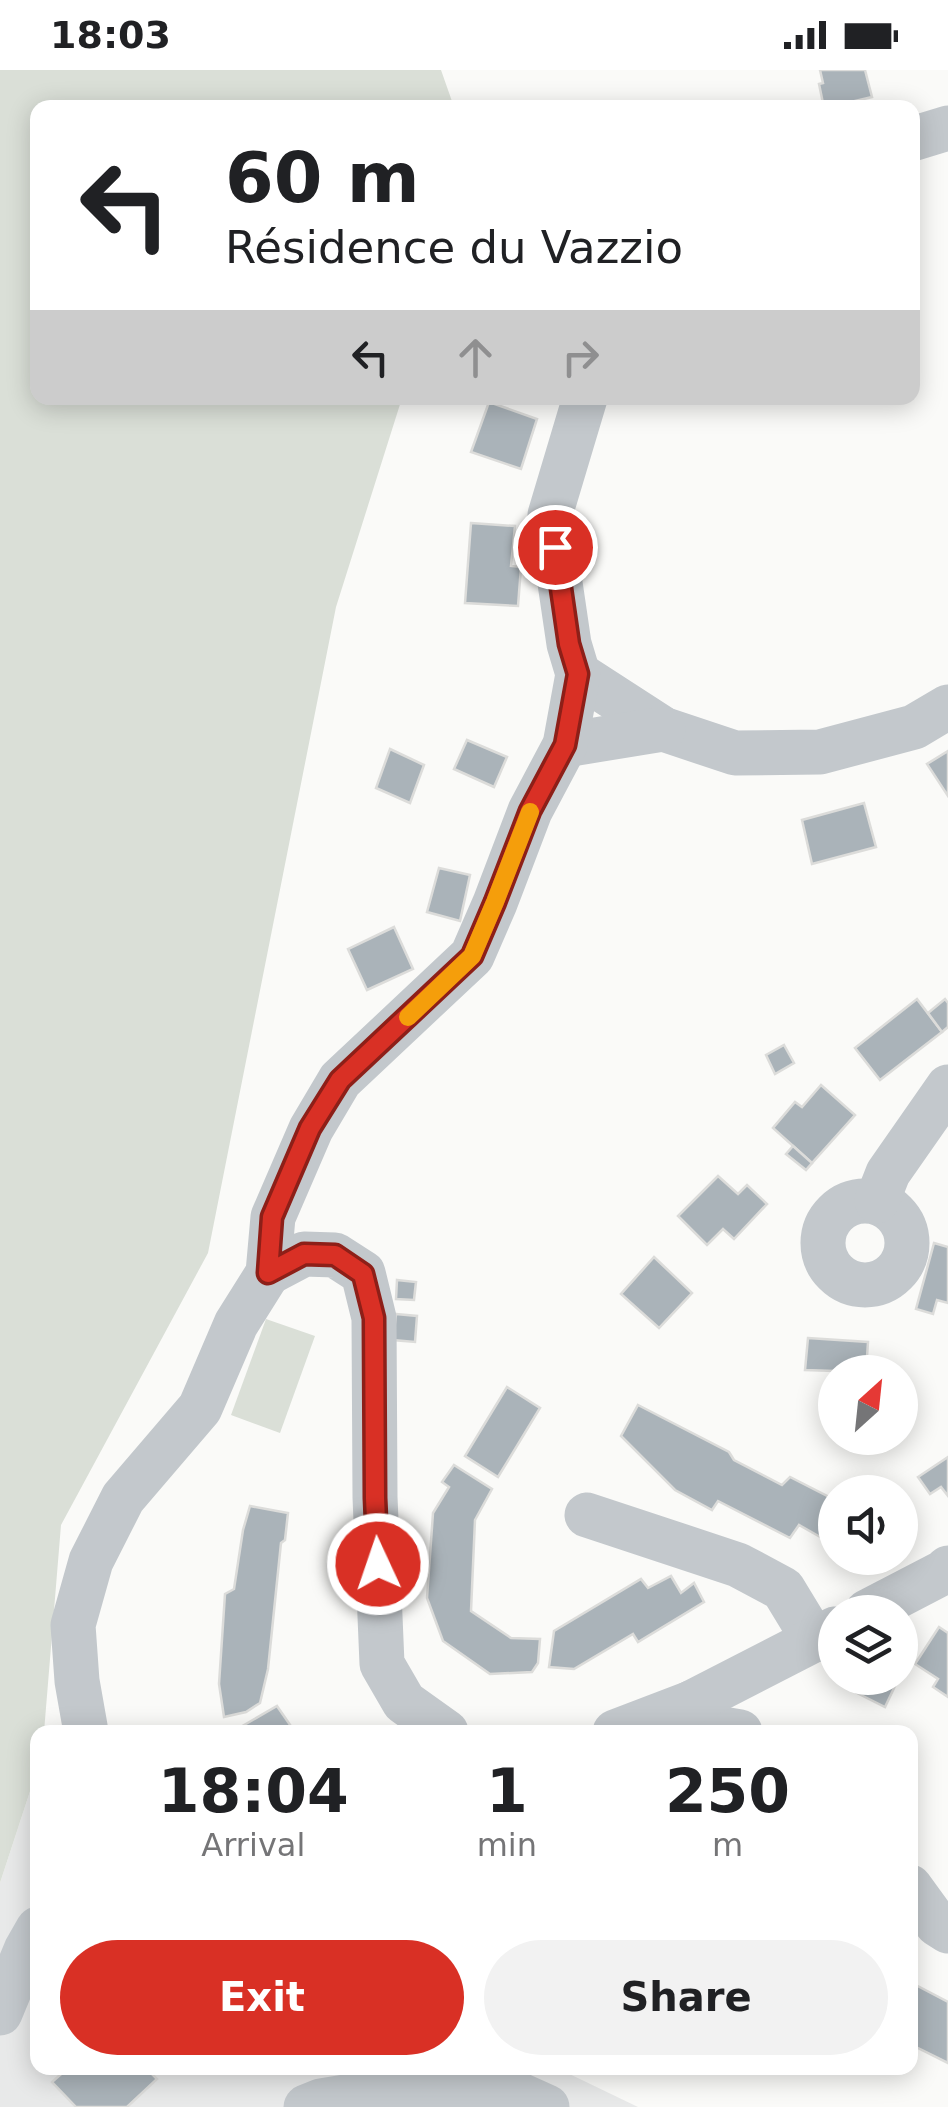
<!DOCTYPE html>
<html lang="en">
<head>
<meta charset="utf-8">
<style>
	:root { --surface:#fff; --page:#f2f2f2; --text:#202124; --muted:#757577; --accent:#d93025 }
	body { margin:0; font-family:"DejaVu Sans",sans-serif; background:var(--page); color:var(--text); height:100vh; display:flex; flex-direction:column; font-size:38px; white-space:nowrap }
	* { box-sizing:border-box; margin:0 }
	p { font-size:32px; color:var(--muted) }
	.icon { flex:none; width:55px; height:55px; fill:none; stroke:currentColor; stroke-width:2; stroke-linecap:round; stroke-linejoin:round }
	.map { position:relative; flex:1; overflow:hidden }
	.details { position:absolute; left:30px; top:1655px; width:888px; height:350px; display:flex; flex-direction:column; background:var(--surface); border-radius:20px; box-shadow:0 5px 25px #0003 }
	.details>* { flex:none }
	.hud { position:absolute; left:30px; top:30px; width:890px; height:305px; border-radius:20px; box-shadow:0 5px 25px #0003; background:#fff; color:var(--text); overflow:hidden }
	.needle { width:65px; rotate:27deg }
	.fabs { position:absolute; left:818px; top:1285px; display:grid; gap:20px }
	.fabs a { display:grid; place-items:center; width:100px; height:100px; border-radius:50%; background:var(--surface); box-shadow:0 5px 25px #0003; font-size:50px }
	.pin { position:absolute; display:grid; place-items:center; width:85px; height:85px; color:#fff; margin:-42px; border:5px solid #fff; border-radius:50%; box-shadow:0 2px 10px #0007 }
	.me { position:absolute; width:110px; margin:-55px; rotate:357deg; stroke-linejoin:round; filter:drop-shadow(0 0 8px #0008) }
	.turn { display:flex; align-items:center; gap:35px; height:210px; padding:0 30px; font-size:45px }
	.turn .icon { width:130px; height:130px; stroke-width:2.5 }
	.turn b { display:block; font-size:70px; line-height:85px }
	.lanes { display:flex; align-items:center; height:95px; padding:0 30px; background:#0003; justify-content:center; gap:50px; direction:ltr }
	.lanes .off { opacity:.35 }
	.eta { display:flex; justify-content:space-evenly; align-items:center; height:170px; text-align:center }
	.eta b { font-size:60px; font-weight:700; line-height:70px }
	.primary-button { display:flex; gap:20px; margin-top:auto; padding:20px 30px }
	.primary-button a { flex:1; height:115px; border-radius:60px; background:var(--accent); color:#fff; font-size:40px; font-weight:700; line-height:115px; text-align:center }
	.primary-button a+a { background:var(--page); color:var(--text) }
	.status { display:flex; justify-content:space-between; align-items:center; height:70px; padding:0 50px; background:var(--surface); direction:ltr }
	.status svg { height:28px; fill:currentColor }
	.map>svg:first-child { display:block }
</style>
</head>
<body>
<div class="status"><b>18:03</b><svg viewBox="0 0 49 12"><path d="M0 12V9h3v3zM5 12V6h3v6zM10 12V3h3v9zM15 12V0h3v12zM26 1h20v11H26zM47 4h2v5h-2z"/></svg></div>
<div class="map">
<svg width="948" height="2037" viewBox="0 0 948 2037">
	<rect width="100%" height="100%" fill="#fafaf8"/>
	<!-- built -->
	<polygon fill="#e8e9e9" points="37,1700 38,1998 557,1998 638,2037 0,2037 0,1813"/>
	<!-- green -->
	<g fill="#dadfd7">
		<polygon points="0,0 441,0 454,37 38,38 38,328 402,328 336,537 208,1183 61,1455 44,1662 38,1662 37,1700 0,1813"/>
		<polygon points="266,1249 315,1266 280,1363 231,1345"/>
	</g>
	<!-- building -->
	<g fill="#aab3b9" stroke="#dcdcda" stroke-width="2.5">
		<polygon points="820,0 865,0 872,27 847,33 849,38 824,38 819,14 823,13"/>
		<polygon points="489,332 537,349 521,399 471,382"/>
		<polygon points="471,453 515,456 511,496 521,497 518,536 465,533"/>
		<polygon points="467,670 507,687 494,717 454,699"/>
		<polygon points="390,679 424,695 410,733 376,718"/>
		<polygon points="948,681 948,726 927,694"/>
		<polygon points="864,733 876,777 812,794 802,750"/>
		<polygon points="439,798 470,805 460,851 427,842"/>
		<polygon points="394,857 413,899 367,920 348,879"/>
		<polygon points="917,929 942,962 880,1010 855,978"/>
		<polygon points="945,929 948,933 948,957 942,962 928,943"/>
		<polygon points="784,975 794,993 775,1004 766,985"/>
		<polygon points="821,1015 855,1045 812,1093 773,1058 795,1032 802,1037"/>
		<polygon points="793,1076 812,1093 806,1100 786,1084"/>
		<polygon points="718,1106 738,1124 747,1115 767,1134 734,1169 723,1159 707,1175 678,1146"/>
		<polygon points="934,1173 948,1177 948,1233 937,1230 933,1244 916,1239"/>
		<polygon points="654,1187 692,1223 659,1258 621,1224"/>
		<polygon points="397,1210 416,1212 414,1230 396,1229"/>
		<polygon points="396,1244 417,1246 415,1272 393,1270"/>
		<polygon points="808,1268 868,1272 866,1302 805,1300"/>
		<polygon points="507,1317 540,1338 498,1407 465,1386"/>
		<polygon points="638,1335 729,1382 734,1390 782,1415 790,1407 835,1430 835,1459 832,1457 822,1468 799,1455 790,1468 718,1431 712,1440 675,1420 621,1366"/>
		<polygon points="948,1387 948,1426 941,1417 930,1424 918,1407"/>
		<polygon points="454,1395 492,1419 475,1450 471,1541 511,1568 540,1569 538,1593 532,1602 490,1604 443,1571 427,1528 433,1443 449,1417 442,1412"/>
		<polygon points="250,1436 288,1443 285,1470 281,1473 268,1599 260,1633 246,1642 224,1647 219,1614 225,1524 234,1519 243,1460"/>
		<polygon points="671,1506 681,1523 694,1513 704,1532 638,1572 633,1564 574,1599 549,1597 554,1561 641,1509 648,1518"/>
		<polygon points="939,1557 948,1563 948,1627 933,1617 938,1609 915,1594"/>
		<polygon points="858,1608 880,1608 895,1616 885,1637 853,1621"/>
		<polygon points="277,1636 295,1662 232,1662"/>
		<polygon points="910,1912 948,1932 948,1993 910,1974"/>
		<polygon points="68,1998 146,1998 157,2009 127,2037 76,2037 52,2012"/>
	</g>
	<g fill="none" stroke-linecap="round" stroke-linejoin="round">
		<!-- minor -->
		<g stroke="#c3c8cc" stroke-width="45">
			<polyline points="912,69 948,58"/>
			<polyline points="578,604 663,659 735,683 820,682 914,657 948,637"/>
			<polyline points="565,675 663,659"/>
			<circle cx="865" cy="1173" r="42"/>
			<polyline points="877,1131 888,1103 948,1017"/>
			<polyline points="268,1203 304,1184 335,1185 363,1203 374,1248 375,1427 382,1594 404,1632 446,1662"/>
			<polyline points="587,1445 738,1495 783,1519 814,1570"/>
			<polyline points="867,1542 944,1502 948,1498"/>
			<polyline points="691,1633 705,1656 740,1662"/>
			<polyline points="86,1662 77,1611 73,1555 91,1491 123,1428 200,1338 236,1254 268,1203 273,1147 311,1059 340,1010 472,886 495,833 530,741 565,675 578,604 569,574 550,445 585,328"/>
			<polyline points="615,1662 691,1633 835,1559"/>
			<polyline points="910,1817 937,1854 948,1861"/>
			<polyline points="0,1943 26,1880 38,1859"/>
			<polyline points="306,2037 321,2031 400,2018 498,2015 547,2037"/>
		</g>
	</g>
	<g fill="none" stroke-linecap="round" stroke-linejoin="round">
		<defs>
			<polyline id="route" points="378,1494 375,1428 374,1248 363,1204 335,1185 304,1184 268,1203 272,1147 310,1058 340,1010 472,886 495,832 530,741 565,675 578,604 569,574 555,477"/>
		</defs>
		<!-- route casing -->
		<use href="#route" stroke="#8d1f18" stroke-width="25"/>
		<!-- route -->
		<use href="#route" stroke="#d93025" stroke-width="18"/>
		<!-- slow -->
		<polyline stroke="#f59e0b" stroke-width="18" points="408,947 472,886 495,832 530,742"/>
	</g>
</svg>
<div class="fabs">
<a><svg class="needle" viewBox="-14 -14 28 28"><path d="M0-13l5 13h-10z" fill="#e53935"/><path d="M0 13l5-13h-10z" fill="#757577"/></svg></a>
<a><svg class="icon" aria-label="sound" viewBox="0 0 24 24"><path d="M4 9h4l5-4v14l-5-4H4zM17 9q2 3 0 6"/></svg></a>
<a><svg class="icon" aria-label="layers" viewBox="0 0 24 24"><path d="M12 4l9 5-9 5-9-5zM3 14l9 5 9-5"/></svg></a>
</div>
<div class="pin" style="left:555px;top:477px;background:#d93025"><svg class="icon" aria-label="arrive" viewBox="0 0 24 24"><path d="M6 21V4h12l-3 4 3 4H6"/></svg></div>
<svg class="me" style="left:378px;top:1494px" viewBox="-20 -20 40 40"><circle r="17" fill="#d93025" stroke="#fff" stroke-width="3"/><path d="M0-11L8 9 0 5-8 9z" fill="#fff"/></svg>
<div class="hud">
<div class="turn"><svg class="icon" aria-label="left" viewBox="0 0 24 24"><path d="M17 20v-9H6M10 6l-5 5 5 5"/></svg><div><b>60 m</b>Résidence du Vazzio</div></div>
<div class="lanes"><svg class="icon" aria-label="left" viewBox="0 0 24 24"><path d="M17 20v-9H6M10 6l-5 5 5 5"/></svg><svg class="icon off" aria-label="ahead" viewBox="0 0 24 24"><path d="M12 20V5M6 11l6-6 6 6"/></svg><svg class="icon off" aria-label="right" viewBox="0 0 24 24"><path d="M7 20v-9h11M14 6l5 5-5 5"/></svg></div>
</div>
<section class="details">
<div class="eta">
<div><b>18:04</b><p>Arrival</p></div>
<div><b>1</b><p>min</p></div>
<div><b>250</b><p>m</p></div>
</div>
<div class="primary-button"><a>Exit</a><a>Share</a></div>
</section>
</div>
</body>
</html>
